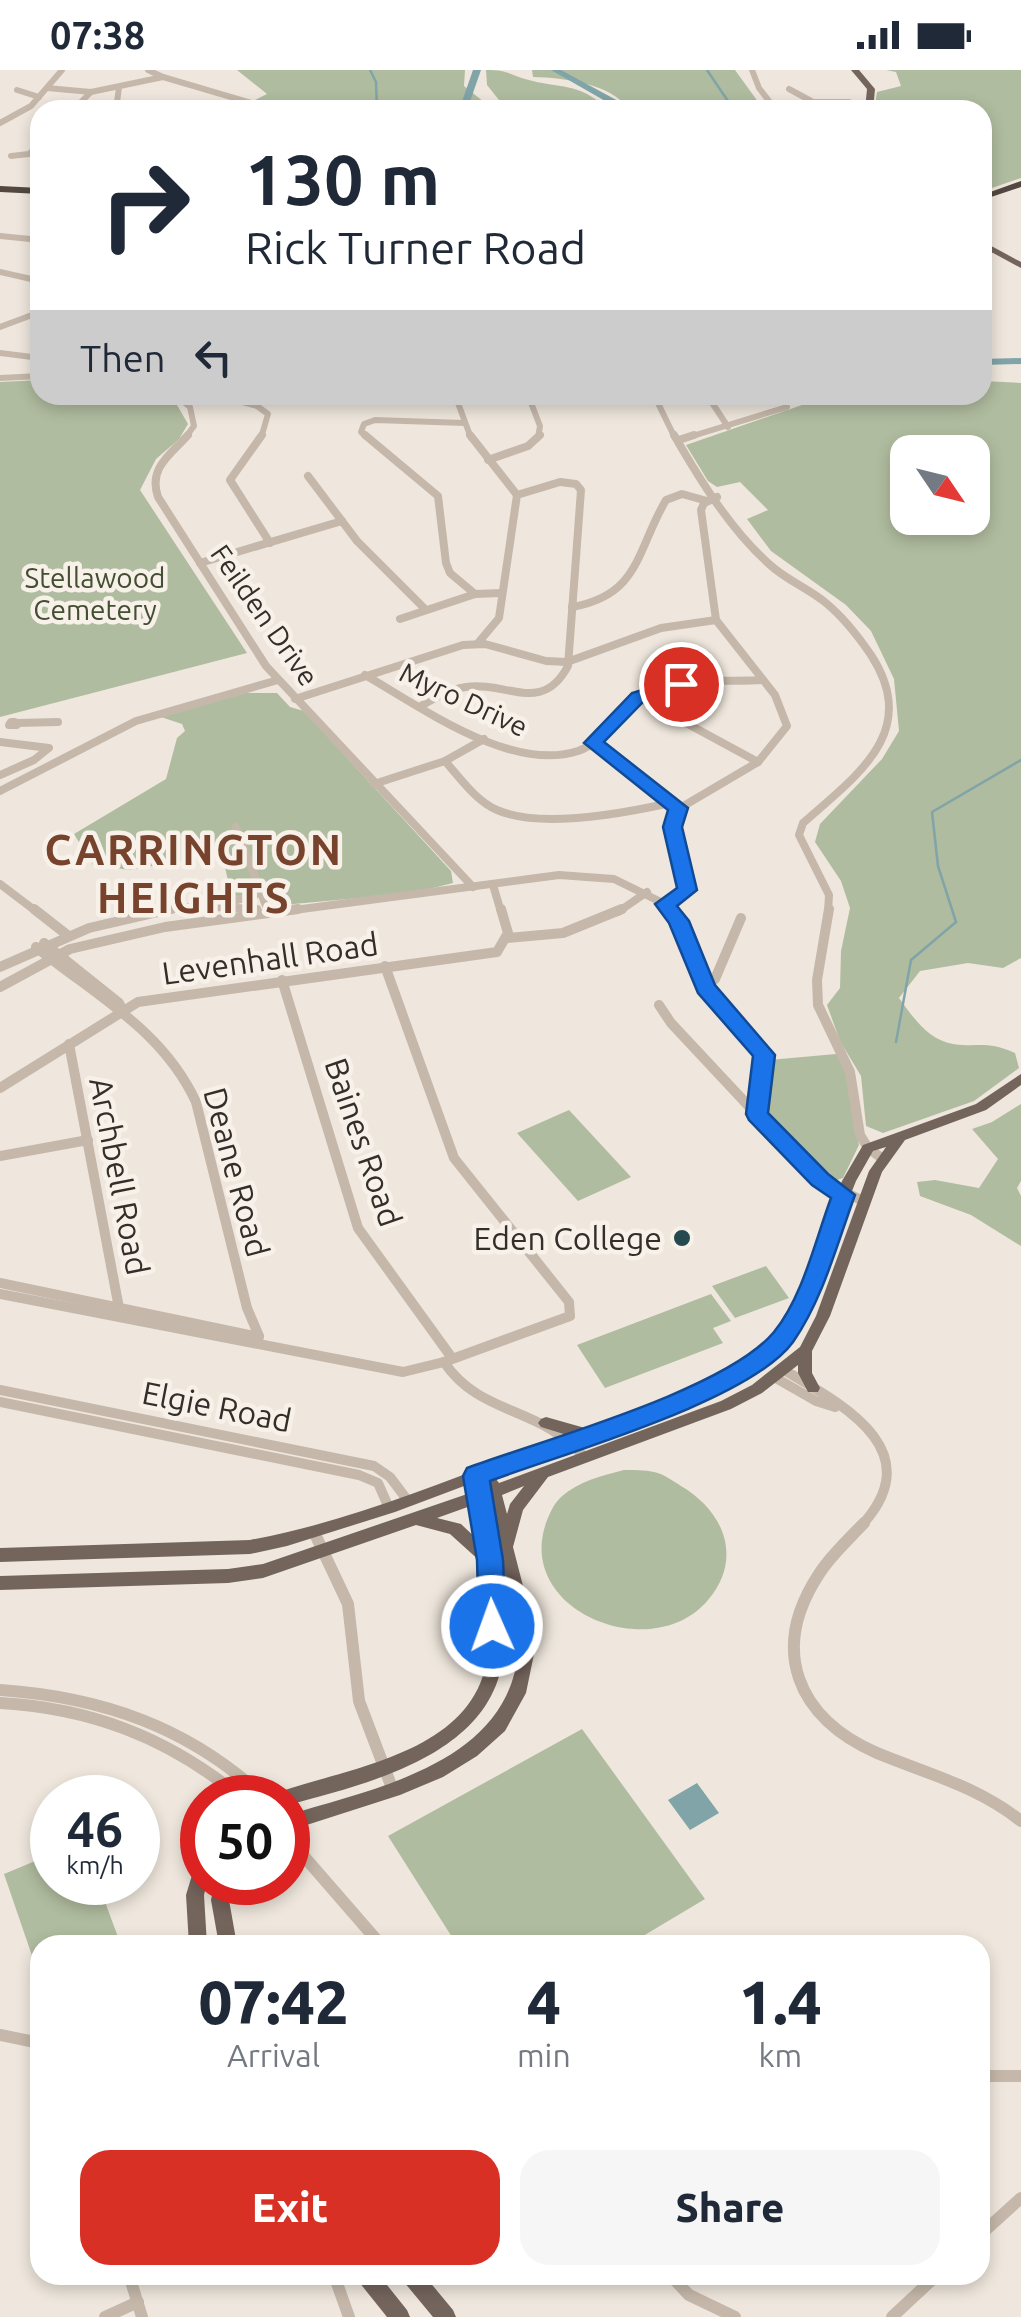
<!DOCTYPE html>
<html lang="en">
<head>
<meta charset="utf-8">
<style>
	:root { --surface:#fff; --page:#f6f6f7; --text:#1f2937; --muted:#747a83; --accent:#d93025 }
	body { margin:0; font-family:Ubuntu,sans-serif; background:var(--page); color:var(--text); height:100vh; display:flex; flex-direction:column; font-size:38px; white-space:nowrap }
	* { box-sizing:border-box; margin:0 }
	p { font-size:32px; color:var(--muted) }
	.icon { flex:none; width:55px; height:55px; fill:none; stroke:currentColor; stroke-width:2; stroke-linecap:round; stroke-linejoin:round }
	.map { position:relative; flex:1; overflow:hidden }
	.panel { position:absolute; left:30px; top:1865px; width:960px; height:350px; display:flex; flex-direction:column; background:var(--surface); border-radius:30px; box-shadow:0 5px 15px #0003 }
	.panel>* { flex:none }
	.guide { position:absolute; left:30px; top:30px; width:962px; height:305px; border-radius:30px; box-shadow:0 5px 15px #0003; background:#fff; color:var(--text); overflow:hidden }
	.needle { width:65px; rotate:125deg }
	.fabs { position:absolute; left:890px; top:365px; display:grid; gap:20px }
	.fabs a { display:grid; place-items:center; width:100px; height:100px; border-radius:20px; background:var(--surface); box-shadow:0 5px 15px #0003; font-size:50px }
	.speed { position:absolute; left:30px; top:1705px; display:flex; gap:20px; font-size:50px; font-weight:700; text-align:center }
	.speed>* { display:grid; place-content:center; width:130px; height:130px; border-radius:50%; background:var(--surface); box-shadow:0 5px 15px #0003; line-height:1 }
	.speed small { font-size:25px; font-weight:400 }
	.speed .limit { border:15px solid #d22; background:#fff; color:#111 }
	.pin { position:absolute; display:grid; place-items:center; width:85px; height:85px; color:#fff; margin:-42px; border:5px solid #fff; border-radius:50%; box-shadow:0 2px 10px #0007 }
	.me { position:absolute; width:110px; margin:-55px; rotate:358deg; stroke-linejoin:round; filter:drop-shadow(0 0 8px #0008) }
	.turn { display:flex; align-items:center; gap:35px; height:210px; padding:0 50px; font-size:45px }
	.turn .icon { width:130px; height:130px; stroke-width:2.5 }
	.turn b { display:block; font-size:70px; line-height:85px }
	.then { display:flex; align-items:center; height:95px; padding:0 50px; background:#0003; gap:20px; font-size:38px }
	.eta { display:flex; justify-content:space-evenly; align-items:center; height:170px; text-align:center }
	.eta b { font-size:60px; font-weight:800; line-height:70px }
	.action { display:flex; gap:20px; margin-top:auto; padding:20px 50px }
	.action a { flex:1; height:115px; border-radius:30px; background:var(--accent); color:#fff; font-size:40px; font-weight:800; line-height:115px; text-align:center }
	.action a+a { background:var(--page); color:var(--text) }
	.status { display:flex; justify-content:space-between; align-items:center; height:70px; padding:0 50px; background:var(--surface); direction:ltr }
	.status svg { height:28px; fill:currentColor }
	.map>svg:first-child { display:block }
</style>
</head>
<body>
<div class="status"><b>07:38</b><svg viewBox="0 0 49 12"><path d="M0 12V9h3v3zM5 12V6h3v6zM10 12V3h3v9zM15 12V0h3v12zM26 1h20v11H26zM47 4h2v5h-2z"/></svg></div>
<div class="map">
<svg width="1021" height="2247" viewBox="0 0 1021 2247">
	<rect width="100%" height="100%" fill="#efe7dd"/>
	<!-- green -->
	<g fill="#b0bc9f" fill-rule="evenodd">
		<polygon points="237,0 465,0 464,16 489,36 488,40 278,40 253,31 267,24"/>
		<path d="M486 0C509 0 507 4 525 9 562 20 576 10 609 40H507L487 15Z"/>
		<path d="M532 0H735L764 40H630C610 13 565 8 533 7Z"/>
		<polygon points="886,0 1021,0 1021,108 983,121 982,40 874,40 877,22 901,16 896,2"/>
		<polygon points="40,310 40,325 162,325 177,335 188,354 179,369 156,389 140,420 247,583 0,647 0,312"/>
		<path d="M983 311 1021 313V888L1003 898 968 893 920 901 899 928C912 946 928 970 953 974 981 978 984 970 1015 983L1019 998 974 1031 883 1063 866 1056 861 1006 840 971 827 935 840 918 841 881 850 838 841 811 815 772 820 754 882 689 899 661 894 609 871 561 846 535 771 481 747 449 768 440 740 412 717 417 708 411 686 375 831 325H982ZM908 382H972V448H908Z"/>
		<polygon points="245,623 277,623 290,637 304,641 451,801 453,813 413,823 272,836 263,823 232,828 222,784 130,800 93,795 74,764 166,709 177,668 185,661 182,654 158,646"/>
		<polygon points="836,984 845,999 859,1075 843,1108 834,1111 763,1046 769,990"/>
		<polygon points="1021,1034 1021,1111 1017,1118 1021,1126 1021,1176 971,1145 920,1126 917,1112 935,1110 979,1118 998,1089 972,1059 992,1052"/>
		<polygon points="569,1040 631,1107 578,1131 517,1063"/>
		<polygon points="766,1196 789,1228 735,1248 712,1216"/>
		<polygon points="711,1224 731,1251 713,1258 723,1273 605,1318 577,1275"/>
		<path d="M624 1400C634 1400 645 1400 654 1402 664 1404 673 1411 681 1416 725 1442 743 1489 708 1530 653 1596 515 1542 546 1453 550 1443 553 1435 561 1427 579 1411 601 1406 624 1400Z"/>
		<polygon points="582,1659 705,1829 628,1875 457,1875 388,1766"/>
		<polygon points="52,1784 52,1812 98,1813 121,1875 40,1875 40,1909 4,1804"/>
	</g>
	<!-- water -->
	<polygon fill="#80a4a8" points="697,1713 719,1743 690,1760 668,1730"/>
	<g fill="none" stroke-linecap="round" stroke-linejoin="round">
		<!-- stream -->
		<g stroke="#80a4a8" stroke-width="2.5">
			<polyline points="370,0 376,12 377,40"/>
			<polyline points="707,0 734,40"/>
			<polyline points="896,972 911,890 956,852 938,796 932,742 1021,690"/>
		</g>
		<!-- river -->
		<g fill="#80a4a8" fill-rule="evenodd">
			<polygon points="473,0 481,0 467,40 459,40"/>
			<polygon points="551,0 561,0 620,32 625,40 617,40 614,36"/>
			<polygon points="1021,288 1021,294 982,295 982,289"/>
		</g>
		<!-- minor-far3 -->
		<g stroke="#c5b8aa" stroke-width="6">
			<polyline points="752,0 759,18 776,40"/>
			<polyline points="163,7 275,40"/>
			<polyline points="47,18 91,22 163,7 148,0"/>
			<polyline points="789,19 813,32 849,32"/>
			<polyline points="17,20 39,27"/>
			<polyline points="802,37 806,40"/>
			<polyline points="73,40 91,22"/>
			<polyline points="116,40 119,17"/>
			<polyline points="0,53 31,36 62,0"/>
			<polyline points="11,86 29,84 40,74"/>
			<polyline points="0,166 40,170"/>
			<polyline points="982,182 992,180"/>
			<polyline points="0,202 40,211"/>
			<polyline points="0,257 40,242"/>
			<polyline points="0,283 40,288"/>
			<polyline points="0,308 40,306"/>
			<polyline points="175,325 190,337 194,356 185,368"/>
			<polyline points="216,325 257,336 268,344 261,368"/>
			<polyline points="455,325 471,368"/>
			<polyline points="528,325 540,356 538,368"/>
			<polyline points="654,325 675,368"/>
			<polyline points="707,325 728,357"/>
			<polyline points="368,368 361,362 364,354 375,350 464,353"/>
			<polyline points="686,368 787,337"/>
		</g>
		<!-- minor-far2 -->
		<g stroke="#c5b8aa" stroke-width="8">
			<path d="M188 365C170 385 148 398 158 427L266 596 473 817"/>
			<polyline points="262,365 230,410 270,473"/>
			<polyline points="365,365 438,426 446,493 450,503 475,524"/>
			<polyline points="470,365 517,425"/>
			<path d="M674 365C700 410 730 459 769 494 786 510 808 518 826 533 843 547 858 566 871 585 921 662 857 705 803 753L799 765 829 825 828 842"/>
			<polyline points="679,370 694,365"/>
			<polyline points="488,390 528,376 540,365"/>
			<polyline points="308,406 357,471 426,540"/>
			<polyline points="200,493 342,451"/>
			<path d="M572 537C640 525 636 481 666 430L682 424 707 431"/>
			<polyline points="400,549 475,524 502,523"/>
			<path d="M365 605C421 637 511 703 578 681 600 674 612 648 628 634 663 603 721 613 763 610"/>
			<polyline points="638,627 758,692"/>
			<polyline points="295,629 463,575 485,574 546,591 567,592 661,558 716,550"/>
			<path d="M421 636C435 628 450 619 466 617 507 611 542 645 568 596L581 420 576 414 560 412 517 425 499 548 478 573"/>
			<polygon points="11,652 15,652 17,655 9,655"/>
			<polyline points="17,653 58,652"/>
			<polyline points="0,672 49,678 34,690 0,705"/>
			<polyline points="593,673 673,735"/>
			<path d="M445 691C460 708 476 731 497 740 540 759 625 743 670 733"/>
			<polyline points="374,714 445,691 484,669"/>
			<polyline points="0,721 136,651 278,610"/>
			<polyline points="236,757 268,841"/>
			<polyline points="0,814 37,842"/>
			<polyline points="493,815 501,842"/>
			<polyline points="232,831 254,826 261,819"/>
			<polyline points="665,834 683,827 687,820 672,757 675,741 758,692 787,656 775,625 716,550 701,440 704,433 717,427"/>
			<polyline points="154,842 195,836 257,839"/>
			<polyline points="279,842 559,805 614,809 665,834 671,842"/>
			<polyline points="618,842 647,822"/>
		</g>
		<!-- minor-far1 -->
		<g stroke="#c5b8aa" stroke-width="10">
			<polyline points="34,839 66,864"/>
			<polyline points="669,839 678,851 705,918 762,980 765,993 757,1045 820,1110 865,1132"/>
			<polyline points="829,839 817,910 818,935 850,1002 860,1065 868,1078 883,1089"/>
			<polyline points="507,868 563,863 622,839"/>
			<polyline points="44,873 119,933 124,943"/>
			<path d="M36 877C95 925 163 960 196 1032L247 1238 259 1266"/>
			<polyline points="0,897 89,858 171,839"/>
			<polyline points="282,910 358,1158 452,1288"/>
			<polyline points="0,917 70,879 165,857 298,839"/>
			<polyline points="705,918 715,909 741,848"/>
			<polyline points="659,935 671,953 757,1045"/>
			<polyline points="69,974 119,1238"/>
			<polyline points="0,1018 138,932 497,882 508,863 501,839"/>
			<polyline points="0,1086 88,1070"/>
			<polyline points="0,1213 259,1267"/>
			<polyline points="0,1224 403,1302 444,1292 570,1246 569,1232 454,1088 385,896"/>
			<path d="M444 1292C480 1346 541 1336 584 1387"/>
			<path d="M784 1300C843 1335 930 1380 862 1455"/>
			<polyline points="774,1307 816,1331 835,1337"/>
			<polyline points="0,1320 374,1396 390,1407 408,1431"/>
			<polyline points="0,1332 359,1405 378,1413 389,1438"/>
		</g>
		<!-- minor -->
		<g stroke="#c5b8aa" stroke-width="12">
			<path d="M864 1453C848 1470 831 1485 819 1504 769 1580 797 1648 877 1683 928 1704 977 1716 1021 1751"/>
			<polyline points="314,1462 348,1534 359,1631 392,1718"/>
			<path d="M0 1620C102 1627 189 1657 265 1728"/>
			<path d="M0 1633C90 1638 166 1667 237 1724"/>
			<polyline points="288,1753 288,1769"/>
			<polyline points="288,1768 381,1875"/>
			<polyline points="0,1965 40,1973"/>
			<polyline points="980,2006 1021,2006"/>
			<polyline points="980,2165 1021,2128"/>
			<polyline points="129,2205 142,2247"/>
			<polyline points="334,2205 349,2247"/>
			<polyline points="670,2205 689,2225 735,2247"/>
			<polyline points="105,2247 138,2232"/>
			<polyline points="892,2247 937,2205"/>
		</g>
		<!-- major -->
		<g fill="#74655c" fill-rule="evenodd">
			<polygon points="851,0 859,0 875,19 873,40 865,40 867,19"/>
			<polygon points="982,171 1021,192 1021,198 982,177"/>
			<path d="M1021 1004V1015L986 1040 905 1070 882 1102 830 1246 812 1281V1303L820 1318 818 1322H808L798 1303V1295L762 1323 731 1339 548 1407 523 1440 513 1477 531 1547 534 1584 526 1623 505 1661 477 1686 443 1707 400 1725 288 1761V1745C375 1718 507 1694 518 1583 522 1546 503 1507 496 1470 497 1493 496 1517 499 1540 500 1557 506 1576 502 1594 485 1687 365 1714 288 1735V1728H277L279 1722C348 1698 470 1683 486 1593 489 1576 484 1557 482 1539 481 1523 481 1508 481 1492L450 1464 416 1455 263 1508 228 1513 0 1520V1506L228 1499 263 1494 473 1422 475 1415 484 1414 486 1409 491 1407 496 1409 499 1413 721 1331 752 1315 800 1277 816 1246 869 1101 886 1077 873 1081 856 1111 801 1250 773 1288 730 1316 395 1442 287 1476 250 1484 0 1492V1478L250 1470C359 1450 463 1404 567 1365L541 1357 538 1353 541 1349 546 1347 585 1358 720 1308 763 1280 790 1244 842 1111 863 1075 976 1034ZM524 1416 510 1434 507 1444 502 1425ZM476 1434 480 1472 461 1454 437 1448Z"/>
			<polygon points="234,1714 240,1717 242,1728 224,1728 228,1717"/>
			<polygon points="202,1790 202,1812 207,1812 204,1825 207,1875 189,1875 186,1825 196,1792"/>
			<polygon points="215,1812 233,1812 229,1830 237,1875 219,1875 211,1830"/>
			<polygon points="356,2205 379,2205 407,2240 410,2247 387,2247 359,2212"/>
			<polygon points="401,2205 424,2205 453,2240 456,2247 433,2247 404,2212"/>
		</g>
		<!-- highway -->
		<g fill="#534841" fill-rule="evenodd">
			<polygon points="1021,111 1021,117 982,130 982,125"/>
			<polygon points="0,116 40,118 40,124 0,122"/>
		</g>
	</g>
	<!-- route -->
	<path fill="#1a73e8" stroke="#114b97" stroke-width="2.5" d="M681 608 690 614 688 617 644 631 604 672 688 738 682 757 697 820 677 836 689 851 715 915 775 985 768 1043 828 1104 855 1125C837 1174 823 1229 793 1272 750 1331 562 1384 490 1411L503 1490 506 1556 502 1564 492 1567 483 1564 479 1556 477 1490 463 1406 467 1398C543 1370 726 1320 774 1262 803 1226 815 1171 831 1128L812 1115 749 1050 746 1044 753 986 698 923 669 853 655 834 677 818 663 757 668 740 584 673 632 623Z"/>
	<!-- markers -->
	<circle fill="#244a50" stroke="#f7f1e9" stroke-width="4" cx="682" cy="1168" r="10"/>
	<g text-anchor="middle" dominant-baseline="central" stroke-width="9" stroke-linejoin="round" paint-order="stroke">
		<!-- far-park labels -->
		<g font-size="28" fill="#424f30" stroke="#f7f1e9">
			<text x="95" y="507">Stellawood<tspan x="95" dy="32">Cemetery</tspan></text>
		</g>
		<!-- far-street labels -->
		<g font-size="28" fill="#342d29" stroke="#f7f1e9">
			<text transform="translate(265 545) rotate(55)">Feilden Drive</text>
			<text transform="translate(464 629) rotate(25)">Myro Drive</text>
		</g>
		<!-- street labels -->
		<g font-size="32" fill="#342d29" stroke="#f7f1e9">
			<text transform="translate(270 888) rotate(-8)">Levenhall Road</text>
			<text transform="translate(364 1072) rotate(71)">Baines Road</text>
			<text transform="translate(237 1102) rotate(75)">Deane Road</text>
			<text transform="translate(120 1106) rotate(79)">Archbell Road</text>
			<text transform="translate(217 1336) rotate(11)">Elgie Road</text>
		</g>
		<!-- poi labels -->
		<g font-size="32" fill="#342d29" stroke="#f7f1e9" text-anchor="end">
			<text x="662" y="1168">Eden College</text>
		</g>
		<!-- district labels -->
		<g font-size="42" font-weight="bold" letter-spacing="2.5" fill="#78432c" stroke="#f7f1e9">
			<text x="194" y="779">CARRINGTON<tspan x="194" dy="48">HEIGHTS</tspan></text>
		</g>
	</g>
</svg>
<div class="fabs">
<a><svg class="needle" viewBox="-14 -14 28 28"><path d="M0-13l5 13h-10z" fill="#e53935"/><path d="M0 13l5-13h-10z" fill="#747a83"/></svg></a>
</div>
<div class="speed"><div>46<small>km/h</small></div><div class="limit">50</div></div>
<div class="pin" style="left:681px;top:614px;background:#d93025"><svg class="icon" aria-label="arrive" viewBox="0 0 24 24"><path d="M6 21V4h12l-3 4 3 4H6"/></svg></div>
<svg class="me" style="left:492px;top:1556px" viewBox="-20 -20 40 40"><circle r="17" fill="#1a73e8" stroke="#fff" stroke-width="3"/><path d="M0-11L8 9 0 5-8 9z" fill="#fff"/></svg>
<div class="guide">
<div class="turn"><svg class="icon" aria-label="right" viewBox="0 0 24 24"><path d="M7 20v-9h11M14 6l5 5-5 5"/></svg><div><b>130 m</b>Rick Turner Road</div></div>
<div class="then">Then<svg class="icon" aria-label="left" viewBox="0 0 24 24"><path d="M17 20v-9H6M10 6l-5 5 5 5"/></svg></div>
</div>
<section class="panel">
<div class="eta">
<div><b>07:42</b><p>Arrival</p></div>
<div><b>4</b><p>min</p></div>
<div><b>1.4</b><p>km</p></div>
</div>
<div class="action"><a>Exit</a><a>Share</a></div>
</section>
</div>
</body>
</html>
